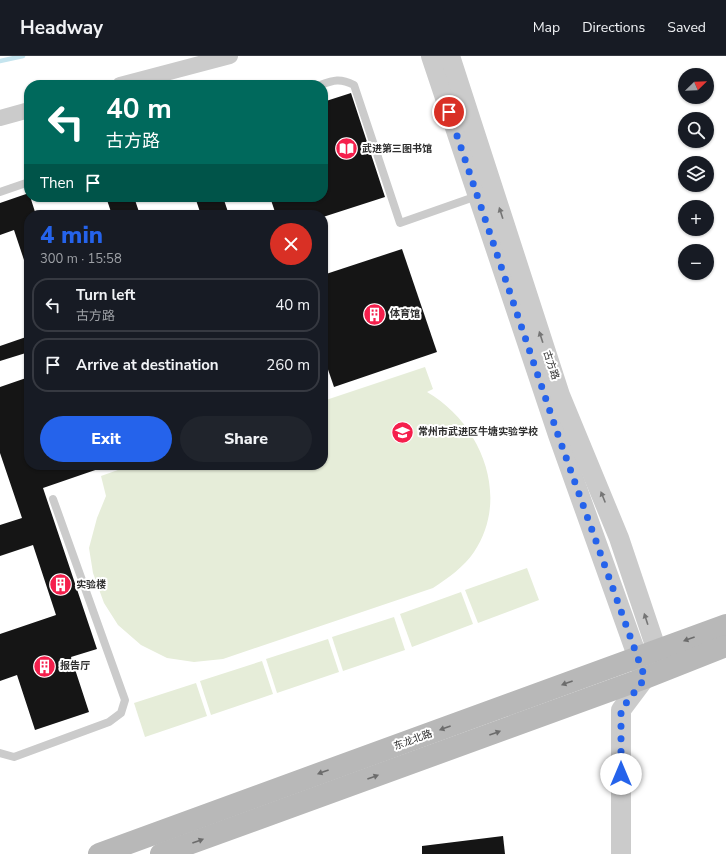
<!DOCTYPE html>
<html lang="en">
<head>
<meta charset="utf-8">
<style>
	:root { --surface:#171b24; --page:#20242c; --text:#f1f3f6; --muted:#9ea1a6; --line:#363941; --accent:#2563eb }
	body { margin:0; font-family:"Nunito Sans","Noto Sans SC",sans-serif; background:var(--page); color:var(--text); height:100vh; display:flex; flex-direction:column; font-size:15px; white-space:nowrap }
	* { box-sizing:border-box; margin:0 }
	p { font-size:13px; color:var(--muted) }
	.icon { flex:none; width:22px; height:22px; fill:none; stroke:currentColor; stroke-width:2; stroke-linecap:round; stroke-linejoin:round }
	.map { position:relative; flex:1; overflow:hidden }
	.side { position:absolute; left:24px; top:154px; width:304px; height:260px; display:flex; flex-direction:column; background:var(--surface); border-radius:16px; box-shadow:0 1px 3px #0004 }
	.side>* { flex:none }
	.top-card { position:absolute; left:24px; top:24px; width:304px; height:122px; border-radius:16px; box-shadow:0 1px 3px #0004; background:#00695c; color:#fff; overflow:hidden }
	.needle { width:26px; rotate:67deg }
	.tools { position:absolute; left:678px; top:12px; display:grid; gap:8px }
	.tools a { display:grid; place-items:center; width:36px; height:36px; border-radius:50%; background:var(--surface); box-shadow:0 1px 3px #0004; font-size:20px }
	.pin { position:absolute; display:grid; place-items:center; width:34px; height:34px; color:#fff; margin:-17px; border:2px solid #fff; border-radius:50%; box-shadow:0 1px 4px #0007 }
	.me { position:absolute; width:44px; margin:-22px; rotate:0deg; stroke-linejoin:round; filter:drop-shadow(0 0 3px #0008) }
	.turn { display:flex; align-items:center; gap:14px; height:84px; padding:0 16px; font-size:18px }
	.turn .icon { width:52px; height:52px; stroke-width:2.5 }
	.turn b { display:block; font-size:28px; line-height:34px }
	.then { display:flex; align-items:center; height:38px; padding:0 16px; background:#0003; gap:8px; font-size:15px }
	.round { display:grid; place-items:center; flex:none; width:42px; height:42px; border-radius:21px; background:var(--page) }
	.head { display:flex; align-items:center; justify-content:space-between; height:68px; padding:0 16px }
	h1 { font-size:24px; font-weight:800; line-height:30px; color:var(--accent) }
	.action { display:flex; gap:8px; margin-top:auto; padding:8px 16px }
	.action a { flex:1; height:46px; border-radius:24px; background:var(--accent); color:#fff; font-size:16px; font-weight:800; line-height:46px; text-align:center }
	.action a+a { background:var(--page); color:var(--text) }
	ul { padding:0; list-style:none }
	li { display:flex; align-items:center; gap:12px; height:54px; margin:0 8px 6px; padding:0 8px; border:2px solid var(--line); border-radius:16px }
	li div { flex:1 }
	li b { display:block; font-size:15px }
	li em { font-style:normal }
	header { display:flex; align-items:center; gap:24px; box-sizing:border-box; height:56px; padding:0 20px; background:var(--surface); border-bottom:1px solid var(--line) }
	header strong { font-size:19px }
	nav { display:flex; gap:22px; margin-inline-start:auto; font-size:14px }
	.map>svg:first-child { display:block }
</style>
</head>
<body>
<header>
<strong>Headway</strong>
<nav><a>Map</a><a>Directions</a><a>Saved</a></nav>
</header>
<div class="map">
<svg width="726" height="798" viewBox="0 0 726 798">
	<rect width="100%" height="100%" fill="#fff"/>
	<!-- green -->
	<g fill="#e6edd9">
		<path d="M425 311 433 333 427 336C481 367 511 441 474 496 464 511 448 522 433 532L223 603 194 606 167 602 141 589 118 569 104 547 93 517 89 492 97 462 106 440 101 420 132 409H323V345Z"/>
		<polygon points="527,512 539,544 478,567 465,534"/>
		<polygon points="461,536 473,568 412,591 400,558"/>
		<polygon points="394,561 405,594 343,615 332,581"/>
		<polygon points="328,583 339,616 277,637 266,603"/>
		<polygon points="262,605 273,638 211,659 200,625"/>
		<polygon points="196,627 207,660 145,681 134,647"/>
	</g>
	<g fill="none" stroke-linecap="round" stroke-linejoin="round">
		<!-- stream -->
		<polyline stroke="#c4e4ee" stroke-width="4.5" points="0,5 23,0"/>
	</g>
	<!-- building -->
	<g fill="#151515">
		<polygon points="351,37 385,141 323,161 323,159 276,159 270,141 323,141 323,46"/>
		<polygon points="29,137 36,159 29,159 29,212 27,213 14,174 0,179 0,147"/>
		<polygon points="106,141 134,141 140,159 112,159"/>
		<polygon points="195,141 223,141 229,159 201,159"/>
		<polygon points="402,193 437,296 334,331 323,299 323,219"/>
		<polygon points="29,280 29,296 0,305 0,290"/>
		<polygon points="29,321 29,409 104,409 104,411 43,432 97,593 71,601 89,656 35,674 17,619 0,625 0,578 56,559 33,489 0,500 0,469 22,462 0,397 0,331"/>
		<polygon points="503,780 505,798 422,798 422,790"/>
	</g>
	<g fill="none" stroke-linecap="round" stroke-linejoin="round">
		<!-- service -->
		<g stroke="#cbcbcb" stroke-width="8">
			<path d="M320 29C334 24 340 22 354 29L400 167 477 140"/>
			<polyline points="0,136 29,126"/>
			<polyline points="0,697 14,701 109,666 121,657 125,644 53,443"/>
		</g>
		<!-- minor -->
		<g stroke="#cbcbcb" stroke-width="16">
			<polyline points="120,29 230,0"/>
			<polyline points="0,62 29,54"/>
		</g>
		<!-- tertiary -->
		<g stroke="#cbcbcb" stroke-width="20">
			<polyline points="431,0 558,379 645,622 621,654 621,798"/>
			<polyline points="450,0 560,339 619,482 662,610"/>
		</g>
		<!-- secondary -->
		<g stroke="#b8b8b8" stroke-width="22">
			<polyline points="99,798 726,569"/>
			<polyline points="161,798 645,622 726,590"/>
		</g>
	</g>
	<!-- one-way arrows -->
	<defs><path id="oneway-solid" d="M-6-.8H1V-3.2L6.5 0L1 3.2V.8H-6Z"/></defs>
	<g fill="#757575">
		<use href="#oneway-solid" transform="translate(501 157) rotate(-108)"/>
		<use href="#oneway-solid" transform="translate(541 281) rotate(-108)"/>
		<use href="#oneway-solid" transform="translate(603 441) rotate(-112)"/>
		<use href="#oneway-solid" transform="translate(646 563) rotate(-108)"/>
	</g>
	<g fill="#6c6c6c">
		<use href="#oneway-solid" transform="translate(689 583) rotate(160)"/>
		<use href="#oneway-solid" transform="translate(567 627) rotate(160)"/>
		<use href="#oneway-solid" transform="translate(445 672) rotate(160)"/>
		<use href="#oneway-solid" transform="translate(495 677) rotate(-20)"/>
		<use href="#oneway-solid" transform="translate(323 716) rotate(160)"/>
		<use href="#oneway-solid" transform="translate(373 721) rotate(-20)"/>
		<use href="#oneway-solid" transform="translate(198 785) rotate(-20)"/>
	</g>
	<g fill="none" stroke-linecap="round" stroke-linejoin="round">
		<!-- route -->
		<polyline stroke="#2563eb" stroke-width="7" stroke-dasharray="0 12.6" points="449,56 558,379 645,622 621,654 621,718"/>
	</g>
	<!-- icons -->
	<defs>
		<symbol id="library-disc" viewBox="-11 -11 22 22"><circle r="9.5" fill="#f51f4c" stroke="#fff"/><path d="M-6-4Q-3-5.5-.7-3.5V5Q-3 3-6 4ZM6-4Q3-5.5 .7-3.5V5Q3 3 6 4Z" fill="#fff"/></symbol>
		<symbol id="building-disc" viewBox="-11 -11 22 22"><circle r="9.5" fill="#f51f4c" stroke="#fff"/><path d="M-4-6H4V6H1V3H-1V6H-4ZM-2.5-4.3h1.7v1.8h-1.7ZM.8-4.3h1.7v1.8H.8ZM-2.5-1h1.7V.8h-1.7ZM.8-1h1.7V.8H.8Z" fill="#fff"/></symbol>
		<symbol id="school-disc" viewBox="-11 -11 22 22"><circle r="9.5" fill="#f51f4c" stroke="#fff"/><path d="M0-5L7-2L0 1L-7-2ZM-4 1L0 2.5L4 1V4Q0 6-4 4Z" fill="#fff"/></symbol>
	</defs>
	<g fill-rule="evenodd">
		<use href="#library-disc" x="334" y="80" width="25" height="25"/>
		<use href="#building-disc" x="362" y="246" width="25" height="25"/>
		<use href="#school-disc" x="390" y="364" width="25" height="25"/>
		<use href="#building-disc" x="48" y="516" width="25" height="25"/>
		<use href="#building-disc" x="32" y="598" width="25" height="25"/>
	</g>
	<g text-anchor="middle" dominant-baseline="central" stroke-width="4" stroke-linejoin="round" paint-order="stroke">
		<!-- poi labels -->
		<g font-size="10" font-weight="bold" fill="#2e2e2e" stroke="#fff" text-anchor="start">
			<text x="362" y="93">武进第三图书馆</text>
			<text x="390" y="258">体育馆</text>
			<text x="418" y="376">常州市武进区牛塘实验学校</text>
			<text x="76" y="529">实验楼</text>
			<text x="60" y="610">报告厅</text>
		</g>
		<!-- street labels -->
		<g font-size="10" fill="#2e2e2e" stroke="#fff">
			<text transform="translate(551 309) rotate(72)">古方路</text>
			<text transform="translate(413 684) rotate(-20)">东龙北路</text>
		</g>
	</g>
</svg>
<div class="tools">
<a><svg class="needle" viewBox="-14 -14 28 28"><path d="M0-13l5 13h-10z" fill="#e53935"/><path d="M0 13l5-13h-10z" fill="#9ea1a6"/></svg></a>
<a><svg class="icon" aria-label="search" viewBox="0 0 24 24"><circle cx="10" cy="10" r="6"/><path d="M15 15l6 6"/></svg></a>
<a><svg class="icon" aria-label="layers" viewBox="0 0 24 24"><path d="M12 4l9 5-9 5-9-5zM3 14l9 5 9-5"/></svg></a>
<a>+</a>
<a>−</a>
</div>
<div class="pin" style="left:449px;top:56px;background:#d93025"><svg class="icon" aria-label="arrive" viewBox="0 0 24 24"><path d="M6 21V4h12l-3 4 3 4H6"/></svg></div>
<svg class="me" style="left:621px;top:718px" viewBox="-20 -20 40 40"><circle r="19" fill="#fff"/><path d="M0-13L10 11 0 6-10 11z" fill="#2563eb"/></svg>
<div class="top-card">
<div class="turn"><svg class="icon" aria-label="left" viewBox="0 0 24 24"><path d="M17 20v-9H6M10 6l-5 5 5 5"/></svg><div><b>40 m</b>古方路</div></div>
<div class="then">Then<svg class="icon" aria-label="arrive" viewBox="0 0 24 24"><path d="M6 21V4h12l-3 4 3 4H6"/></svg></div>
</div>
<section class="side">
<div class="head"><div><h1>4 min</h1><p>300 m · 15:58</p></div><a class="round" style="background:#d93025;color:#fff"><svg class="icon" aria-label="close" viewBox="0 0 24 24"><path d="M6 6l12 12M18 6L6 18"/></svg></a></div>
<ul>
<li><svg class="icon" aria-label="left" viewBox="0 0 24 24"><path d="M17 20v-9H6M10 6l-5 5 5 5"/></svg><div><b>Turn left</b><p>古方路</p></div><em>40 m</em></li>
<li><svg class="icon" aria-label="arrive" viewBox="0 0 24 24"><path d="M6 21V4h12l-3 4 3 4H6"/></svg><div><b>Arrive at destination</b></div><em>260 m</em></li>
</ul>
<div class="action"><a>Exit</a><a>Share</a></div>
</section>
</div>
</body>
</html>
